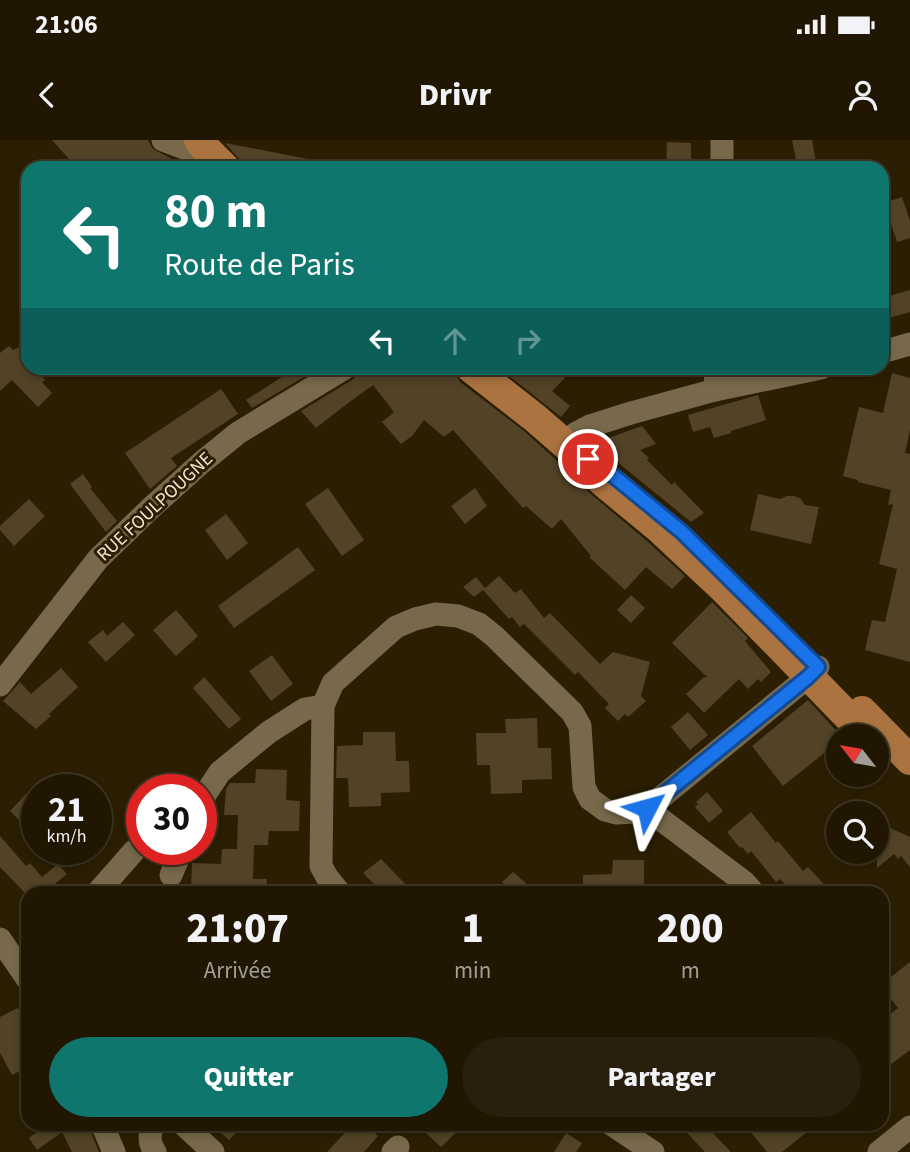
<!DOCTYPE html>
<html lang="fr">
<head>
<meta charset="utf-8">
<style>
	:root { --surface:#201602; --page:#281f0c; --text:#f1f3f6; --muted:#a29f99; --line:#3d3524; --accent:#0f766e }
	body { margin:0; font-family:"Source Sans 3",sans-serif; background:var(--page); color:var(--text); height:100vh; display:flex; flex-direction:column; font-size:26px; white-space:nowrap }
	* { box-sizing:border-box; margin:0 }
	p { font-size:23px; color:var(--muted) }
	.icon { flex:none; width:38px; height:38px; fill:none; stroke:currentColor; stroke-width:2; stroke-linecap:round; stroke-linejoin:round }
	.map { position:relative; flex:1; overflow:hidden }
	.side { position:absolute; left:21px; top:746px; width:868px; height:245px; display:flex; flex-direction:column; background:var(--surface); border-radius:21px; box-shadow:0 4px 10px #0003,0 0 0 2px var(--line) }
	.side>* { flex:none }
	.banner { position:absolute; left:21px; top:21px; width:868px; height:214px; border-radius:21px; box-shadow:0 4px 10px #0003,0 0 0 2px var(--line); background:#0f766e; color:#fff; overflow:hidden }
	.needle { width:46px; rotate:301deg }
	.tools { position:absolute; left:826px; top:584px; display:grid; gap:14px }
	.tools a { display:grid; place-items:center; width:63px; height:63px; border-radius:50%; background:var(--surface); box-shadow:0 4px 10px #0003,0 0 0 2px var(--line); font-size:35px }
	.speed { position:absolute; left:21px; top:634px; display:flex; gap:14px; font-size:35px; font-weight:700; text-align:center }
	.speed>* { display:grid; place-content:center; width:91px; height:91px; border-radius:50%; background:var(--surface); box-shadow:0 4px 10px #0003,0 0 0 2px var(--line); line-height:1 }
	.speed small { font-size:18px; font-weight:400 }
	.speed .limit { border:10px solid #d22; background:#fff; color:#111 }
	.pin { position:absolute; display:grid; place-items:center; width:60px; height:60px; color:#fff; margin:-30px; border:4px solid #fff; border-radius:50%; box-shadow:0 2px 7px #0007 }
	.me { position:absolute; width:77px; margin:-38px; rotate:51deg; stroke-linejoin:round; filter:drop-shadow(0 0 5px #0008) }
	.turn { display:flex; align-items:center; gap:24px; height:147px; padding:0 28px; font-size:32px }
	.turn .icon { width:91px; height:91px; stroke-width:2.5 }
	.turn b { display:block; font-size:49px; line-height:60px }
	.lanes { display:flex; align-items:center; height:66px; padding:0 28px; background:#0003; justify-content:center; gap:35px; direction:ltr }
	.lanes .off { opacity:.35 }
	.eta { display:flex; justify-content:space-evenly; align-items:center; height:119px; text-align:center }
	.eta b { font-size:42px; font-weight:800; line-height:49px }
	.primary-button { display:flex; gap:14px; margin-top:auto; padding:14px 28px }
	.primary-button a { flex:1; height:80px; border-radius:42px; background:var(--accent); color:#fff; font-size:28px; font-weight:800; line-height:80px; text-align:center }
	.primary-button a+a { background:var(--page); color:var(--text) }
	.status { display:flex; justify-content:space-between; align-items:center; height:49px; padding:0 35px; background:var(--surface); direction:ltr }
	.status svg { height:19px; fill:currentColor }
	header { display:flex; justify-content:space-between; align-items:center; height:91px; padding:0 28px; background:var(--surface); font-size:32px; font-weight:800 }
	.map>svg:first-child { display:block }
</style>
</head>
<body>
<div class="status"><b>21:06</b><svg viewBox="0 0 49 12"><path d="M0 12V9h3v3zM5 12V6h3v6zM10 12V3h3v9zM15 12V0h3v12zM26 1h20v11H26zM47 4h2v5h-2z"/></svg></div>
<header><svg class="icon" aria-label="back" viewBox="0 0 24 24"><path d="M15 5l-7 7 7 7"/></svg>Drivr<svg class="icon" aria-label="person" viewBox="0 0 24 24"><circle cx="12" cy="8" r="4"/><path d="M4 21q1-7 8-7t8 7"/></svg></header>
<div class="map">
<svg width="910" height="1012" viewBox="0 0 910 1012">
	<rect width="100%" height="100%" fill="#2b1e02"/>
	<!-- building -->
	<g fill="#524327">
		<polygon points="52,0 148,0 153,9 172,19 186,28 77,28"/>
		<polygon points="792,0 812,0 816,22 797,25"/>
		<polygon points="667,2 691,3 691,28 666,28"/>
		<polygon points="225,3 318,21 317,28 247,28"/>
		<polygon points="902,57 910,81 910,98 897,102 884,63"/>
		<polygon points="910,150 910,172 888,178 882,158"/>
		<polygon points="9,206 13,210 22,206 28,213 28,228 34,228 45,240 42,242 52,253 38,267 12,240 0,251 0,213"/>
		<polygon points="296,228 319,228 252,268 246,260"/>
		<polygon points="359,228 447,228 455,233 460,242 524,291 554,318 591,354 648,402 685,436 672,449 646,427 625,450 589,417 591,416 561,379 552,389 526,366 523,368 453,290 444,297 424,280 412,296 401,304 382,282 394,272 373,245 348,263 316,288 301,271 352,240 357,235"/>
		<polygon points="499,228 554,228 565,238 552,251 570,266 561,277"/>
		<polygon points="892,233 910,238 910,290 905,313 910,314 910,522 865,510 872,480 885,482 897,429 879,424 893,364 888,365 891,350 858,342 858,340 843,336 859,267 883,273"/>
		<polygon points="221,249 238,274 171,318 177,326 150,349 125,313"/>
		<polygon points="758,255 766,280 731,291 731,293 714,298 710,287 693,292 688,275"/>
		<polygon points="642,286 656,304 640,310 649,318 647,320 672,345 674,342 704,373 691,382 594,303"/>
		<polygon points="83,334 92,347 90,348 117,381 106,392 70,344"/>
		<polygon points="328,348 364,400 342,416 305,364"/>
		<polygon points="475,348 487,366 465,384 451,366"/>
		<polygon points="758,354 780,359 787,356 794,356 801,359 805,365 819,367 811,404 750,390"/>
		<polygon points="29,359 45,376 14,406 0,390 0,386"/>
		<polygon points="226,374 248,403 227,420 205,390"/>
		<polygon points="298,407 315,430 234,488 218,466"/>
		<polygon points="499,436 515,453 521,449 544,478 550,473 600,524 613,512 650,522 641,556 646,561 628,577 625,574 618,581 605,568 609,564 578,532 575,535 524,484 520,487 512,477 509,479 483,450 474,457 463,447 476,437 485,448"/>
		<polygon points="631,455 645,468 631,483 617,470"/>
		<polygon points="712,462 748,498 745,501 771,532 761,542 758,539 748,549 739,539 704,573 686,554 704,537 708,538 672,503"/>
		<polygon points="176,470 198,496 176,516 153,490"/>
		<polygon points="123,482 135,495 106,522 88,502 103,490 107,496"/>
		<polygon points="272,515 293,544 271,561 249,531"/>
		<polygon points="61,528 78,547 49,574 51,576 36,589 3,561 20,542 31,554"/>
		<polygon points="204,537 241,579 229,589 193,548"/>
		<polygon points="808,560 842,597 838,597 838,602 783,646 752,606"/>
		<polygon points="688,572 708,595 690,610 671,587"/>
		<polygon points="537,578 538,608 551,608 552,639 522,640 522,653 491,654 490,625 477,625 476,593 506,593 505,579"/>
		<polygon points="363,592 395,592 396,621 409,621 410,652 381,653 381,666 349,667 348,638 336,638 337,606 363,605"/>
		<polygon points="256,629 287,630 286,660 300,661 299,691 269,691 268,705 254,705 253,739 267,739 266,752 191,752 192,723 221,724 222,709 237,709 238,675 224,675 226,649 230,643 255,643"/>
		<polygon points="707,652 723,671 709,683 695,667 698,664 696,662"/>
		<polygon points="26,654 37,664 20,681 10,671"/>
		<polygon points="751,672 776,703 778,701 803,731 808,727 831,752 792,752 780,739 776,742 751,711 748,714 742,707 740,708 727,692"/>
		<polygon points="877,682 910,697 910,727 901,716 898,719 894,714 877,728"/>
		<polygon points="0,696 26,726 30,723 42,737 58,724 67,734 45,752 24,752 0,727"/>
		<polygon points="381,719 413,752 382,752 363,733"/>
		<polygon points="613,720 644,720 644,752 583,752 583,735 612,734"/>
		<polygon points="513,732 536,752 511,752 502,742"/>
		<polygon points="910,822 910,910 882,931 882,881 898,868 882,848 882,844"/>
		<polygon points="18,868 28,886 28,927 12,935 0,913 0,877"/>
		<polygon points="48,984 88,984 99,1012 72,1012 62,992 37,1010 29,998"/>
		<polygon points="211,984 244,984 229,1000"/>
		<polygon points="353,984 365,984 378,996 364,1012 327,1012"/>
		<polygon points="416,984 465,984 441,1007"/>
		<polygon points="679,984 699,984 704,988 706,986 731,1012 705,1012"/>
		<polygon points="744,984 817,984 782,1012 767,1012"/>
		<polygon points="566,993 582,1003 576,1012 554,1012"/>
	</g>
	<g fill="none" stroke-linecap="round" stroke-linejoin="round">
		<!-- minor -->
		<g stroke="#78694b" stroke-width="23">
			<polyline points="163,0 184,8 205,8"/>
			<polyline points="722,28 722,0"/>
			<polyline points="882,212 910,204"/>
			<polyline points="715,250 716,228"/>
			<polyline points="566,305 575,294 590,286 631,273 715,250 821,228"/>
			<polyline points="0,545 98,419 153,366 201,323 238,293 345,228"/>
			<polyline points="201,663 206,653 220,632 269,592 305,569 323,566"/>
			<polyline points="647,669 744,742 753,752"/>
			<polyline points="171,735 182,709"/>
			<polyline points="98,752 134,711"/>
			<polyline points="339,752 327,737 321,726 323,566 333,543 396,487 415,479 436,474 458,476 479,484 494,496 572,572 580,586 584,647 590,659 605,670 616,673 636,672 647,669 808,537 818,527"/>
			<polyline points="0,799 28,840"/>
			<polyline points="102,984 114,1012"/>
			<path d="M154 984C149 994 148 1002 155 1012"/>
			<polyline points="183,984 213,1012"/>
			<polyline points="611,984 653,1012"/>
			<polyline points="393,1012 398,1007"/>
			<polyline points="879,1012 910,987"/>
		</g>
		<!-- major -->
		<g stroke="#aa7340" stroke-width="30">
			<polyline points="199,0 205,8 225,28"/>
			<polyline points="471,228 535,278 566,305 603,342 660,389 723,448 868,597"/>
			<polyline points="862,571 910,620"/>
		</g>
	</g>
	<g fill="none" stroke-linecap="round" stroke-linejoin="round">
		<defs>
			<polyline id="route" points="588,319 610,333 682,392 818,527 808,537 647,668"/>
		</defs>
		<!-- route casing -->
		<use href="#route" stroke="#114b97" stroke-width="18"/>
		<!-- route -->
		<use href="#route" stroke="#1a73e8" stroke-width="12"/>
	</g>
	<g text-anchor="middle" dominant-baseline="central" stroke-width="6" stroke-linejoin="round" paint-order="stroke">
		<!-- street labels -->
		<g font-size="19" fill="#f0e8d7" stroke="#2b1e02">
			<text transform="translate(155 367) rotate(-43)">RUE FOULPOUGNE</text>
		</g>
	</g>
</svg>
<div class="tools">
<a><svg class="needle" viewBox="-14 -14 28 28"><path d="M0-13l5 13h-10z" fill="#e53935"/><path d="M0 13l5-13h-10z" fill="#a29f99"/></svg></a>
<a><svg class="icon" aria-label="search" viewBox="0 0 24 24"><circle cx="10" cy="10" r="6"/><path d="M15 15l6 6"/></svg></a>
</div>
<div class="speed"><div>21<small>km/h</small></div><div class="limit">30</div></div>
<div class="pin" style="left:588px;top:319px;background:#d93025"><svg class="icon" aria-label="arrive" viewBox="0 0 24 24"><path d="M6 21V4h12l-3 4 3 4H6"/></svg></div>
<svg class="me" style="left:647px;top:668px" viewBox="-20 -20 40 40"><path d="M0-17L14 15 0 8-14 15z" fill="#1a73e8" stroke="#fff" stroke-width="4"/></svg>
<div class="banner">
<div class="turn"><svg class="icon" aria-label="left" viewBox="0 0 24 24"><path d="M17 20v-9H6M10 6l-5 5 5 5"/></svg><div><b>80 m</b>Route de Paris</div></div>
<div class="lanes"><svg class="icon" aria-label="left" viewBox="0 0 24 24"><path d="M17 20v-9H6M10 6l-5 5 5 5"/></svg><svg class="icon off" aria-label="ahead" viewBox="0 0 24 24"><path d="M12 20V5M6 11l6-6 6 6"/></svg><svg class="icon off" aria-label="right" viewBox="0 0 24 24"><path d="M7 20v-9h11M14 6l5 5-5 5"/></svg></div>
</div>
<section class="side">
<div class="eta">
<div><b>21:07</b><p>Arrivée</p></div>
<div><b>1</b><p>min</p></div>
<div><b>200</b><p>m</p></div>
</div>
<div class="primary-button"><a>Quitter</a><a>Partager</a></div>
</section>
</div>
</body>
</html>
